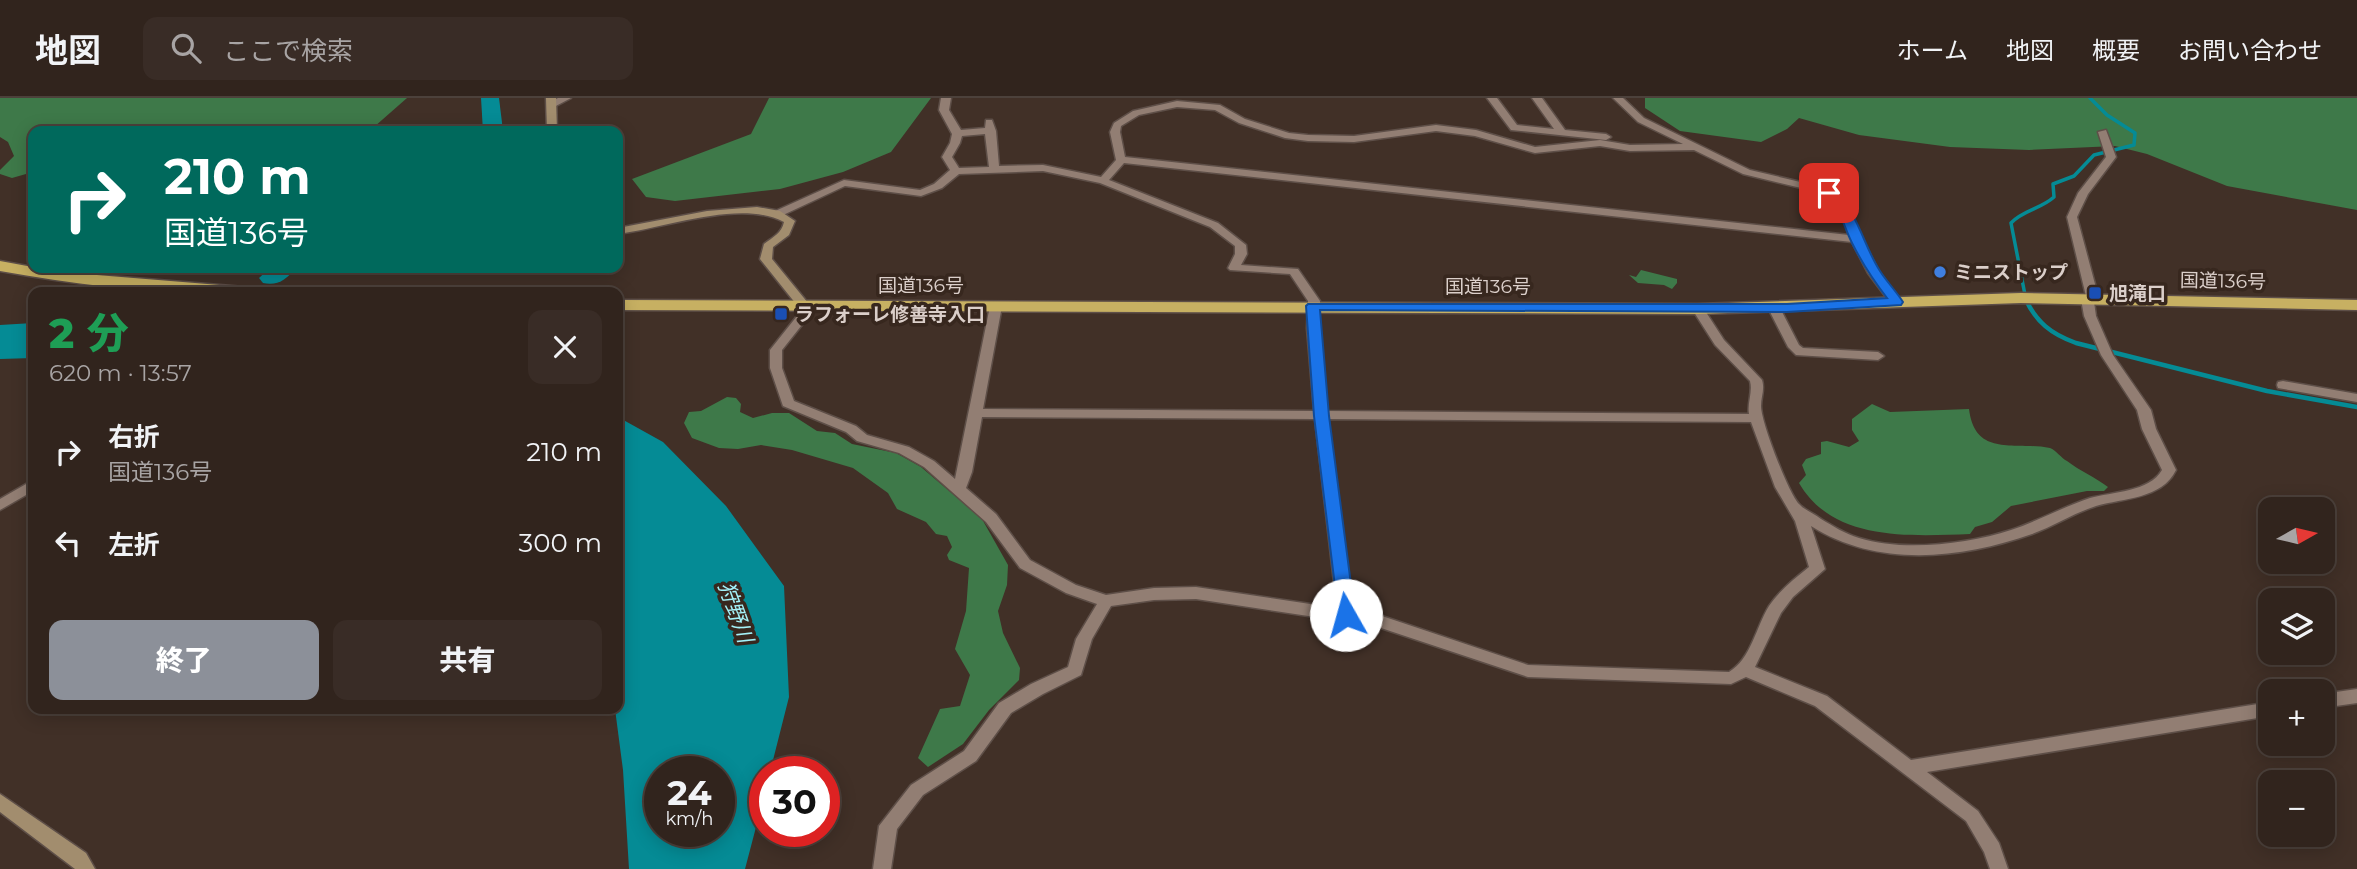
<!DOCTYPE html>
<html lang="ja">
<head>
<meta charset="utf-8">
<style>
	:root { --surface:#31241d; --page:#392c26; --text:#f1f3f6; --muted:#a8a4a4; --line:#4c413b; --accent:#8c9099 }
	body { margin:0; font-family:Montserrat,"Noto Sans JP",sans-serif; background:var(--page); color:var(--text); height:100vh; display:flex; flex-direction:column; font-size:26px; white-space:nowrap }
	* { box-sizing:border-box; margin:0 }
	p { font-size:23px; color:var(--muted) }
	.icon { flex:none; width:38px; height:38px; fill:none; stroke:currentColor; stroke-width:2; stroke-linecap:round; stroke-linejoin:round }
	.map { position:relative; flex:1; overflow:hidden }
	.drawer { position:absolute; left:28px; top:189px; width:595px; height:427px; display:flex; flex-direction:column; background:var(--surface); border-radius:14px; box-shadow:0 4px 18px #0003,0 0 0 2px var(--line) }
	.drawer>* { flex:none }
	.guide { position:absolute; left:28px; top:28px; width:595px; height:147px; border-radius:14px; box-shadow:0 4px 18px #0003,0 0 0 2px var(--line); background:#00695c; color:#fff; overflow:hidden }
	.needle { width:46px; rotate:82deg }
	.controls { position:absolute; left:2258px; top:399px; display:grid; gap:14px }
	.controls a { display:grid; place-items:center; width:77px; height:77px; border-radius:14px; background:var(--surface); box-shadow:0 4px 18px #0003,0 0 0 2px var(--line); font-size:35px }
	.speed { position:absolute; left:644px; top:658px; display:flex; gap:14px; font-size:35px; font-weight:700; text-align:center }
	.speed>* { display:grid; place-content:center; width:91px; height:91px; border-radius:50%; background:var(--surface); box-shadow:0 4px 18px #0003,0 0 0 2px var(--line); line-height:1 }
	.speed small { font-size:18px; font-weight:400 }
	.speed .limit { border:10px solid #d22; background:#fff; color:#111 }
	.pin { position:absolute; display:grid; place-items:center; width:60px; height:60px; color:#fff; margin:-30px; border-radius:14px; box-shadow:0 4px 10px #0006 }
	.me { position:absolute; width:77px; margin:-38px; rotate:353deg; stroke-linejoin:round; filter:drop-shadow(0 0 5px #0008) }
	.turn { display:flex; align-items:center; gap:24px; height:147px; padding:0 21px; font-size:32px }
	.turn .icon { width:91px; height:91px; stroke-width:2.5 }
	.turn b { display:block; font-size:49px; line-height:60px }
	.round { display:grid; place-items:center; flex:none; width:74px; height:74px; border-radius:14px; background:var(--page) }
	.head { display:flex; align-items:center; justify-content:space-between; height:119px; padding:0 21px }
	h1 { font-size:42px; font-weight:800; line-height:52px; color:#1e9e55 }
	.action { display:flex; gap:14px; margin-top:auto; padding:14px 21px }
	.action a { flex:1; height:80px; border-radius:14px; background:var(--accent); color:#fff; font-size:28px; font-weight:800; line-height:80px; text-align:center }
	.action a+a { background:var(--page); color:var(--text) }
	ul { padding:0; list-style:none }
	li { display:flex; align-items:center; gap:21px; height:91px; padding:0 21px }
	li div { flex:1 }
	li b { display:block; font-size:26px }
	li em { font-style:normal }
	header { display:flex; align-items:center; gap:42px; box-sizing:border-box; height:98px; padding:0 35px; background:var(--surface); border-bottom:2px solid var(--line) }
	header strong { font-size:33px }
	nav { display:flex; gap:38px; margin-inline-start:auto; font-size:24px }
	.search { width:490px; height:63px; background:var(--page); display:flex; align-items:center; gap:18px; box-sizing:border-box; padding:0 24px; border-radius:14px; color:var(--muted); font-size:26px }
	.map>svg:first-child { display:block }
</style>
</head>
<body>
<header>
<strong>地図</strong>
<div class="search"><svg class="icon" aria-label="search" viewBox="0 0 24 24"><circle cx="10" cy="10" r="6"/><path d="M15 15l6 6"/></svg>ここで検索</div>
<nav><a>ホーム</a><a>地図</a><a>概要</a><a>お問い合わせ</a></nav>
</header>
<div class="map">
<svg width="2357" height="771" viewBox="0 0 2357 771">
	<rect width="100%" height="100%" fill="#413027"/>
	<!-- forest -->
	<g fill="#3e7949">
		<polygon points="0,0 407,0 374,29 357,33 33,33 33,74 12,80 0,76 0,72 14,58 8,44 0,39"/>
		<polygon points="769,0 931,0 891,54 843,74 780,91 675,103 646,99 632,81 751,36"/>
		<polygon points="1645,0 2357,0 2357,112 2227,88 2147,56 2115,48 2029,52 1950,49 1859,37 1799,20 1787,31 1761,44 1680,33 1645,10"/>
		<polygon points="1641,172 1677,181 1677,185 1672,191 1664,187 1638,185 1629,177 1636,179"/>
		<polygon points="727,299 736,300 741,306 740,314 753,320 772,315 789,315 817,333 835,335 852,346 896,355 921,369 982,421 1008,467 1007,487 998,513 1003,535 1020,570 1019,582 989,612 963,646 928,669 918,660 940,611 960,608 970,577 955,551 966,513 969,470 949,462 947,457 952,449 947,438 936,436 926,424 897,411 888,395 853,370 792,352 761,347 738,351 719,350 692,340 684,325 689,314 701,313"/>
		<path d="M1872 306 1890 314 1969 311C1975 360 2015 343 2050 350 2056 352 2061 360 2067 363 2080 373 2095 379 2108 389L2104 393H2087L2011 408 1992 424 1975 429 1970 436C1911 438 1833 444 1799 385L1806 377 1802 367 1806 361 1821 356V344L1827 343 1849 349 1859 343 1852 332V321Z"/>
	</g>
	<!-- water -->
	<g fill="#058b95" fill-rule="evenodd">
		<polygon points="33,225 33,260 0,261 0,227"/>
		<path d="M618 319 663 344 726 408 784 488 789 599 770 674H765V695L745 771H629L623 672 615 611H618ZM660 674H719V733H660Z"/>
	</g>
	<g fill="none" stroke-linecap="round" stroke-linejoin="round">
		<!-- stream-far1 -->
		<path stroke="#058b95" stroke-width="3.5" d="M2026 202 2011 125C2023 112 2041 111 2054 99L2053 86 2074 78 2094 57 2134 47 2135 35 2107 17 2090 0"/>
		<!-- stream -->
		<path stroke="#058b95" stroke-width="4.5" d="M2025 200C2036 224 2051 236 2076 245L2267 293 2357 309"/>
		<!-- river -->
		<g fill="#058b95" fill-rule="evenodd">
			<polygon points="481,0 499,0 503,33 483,33"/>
			<path d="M270 170H295C287 182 277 188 263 185L259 180Z"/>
		</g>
		<defs>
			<g id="street">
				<polygon points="558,0 571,0 554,9 548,9 548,5"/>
				<path d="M941 0H951L949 12 961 32 985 30 986 22H992L996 33 999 68 1043 67 1101 79 1116 62 1110 34 1114 25 1133 13 1177 3 1220 7 1245 21 1289 35 1308 37 1354 38 1436 27 1476 32 1535 49 1600 42 1630 47 1683 46 1638 24 1613 0H1623L1644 20 1750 72 1826 90 1839 97 1848 106 1862 141 1879 174 1902 204 1900 207H1892L1868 175 1852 144 1124 65 1109 82 1218 125 1246 147 1247 156 1241 167 1298 171 1320 203 1319 230 1327 313 1749 316C1747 305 1753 294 1750 283L1715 247 1692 211 1694 208H1702L1724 242 1762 282C1765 292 1761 298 1761 308 1761 324 1788 394 1799 406 1804 412 1815 416 1821 421 1833 428 1845 436 1859 440 1903 454 1968 446 2011 432 2038 423 2063 409 2090 400 2111 394 2150 394 2162 372L2142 331 2137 312 2101 257 2084 218 2081 201 2086 198 2067 119 2078 95 2106 59 2098 34 2106 32 2116 59 2088 96 2077 119 2099 201 2094 204 2096 218 2113 257 2151 312 2156 331 2176 372C2162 401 2124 400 2096 408 2074 415 2054 428 2032 436 1961 461 1877 470 1811 428L1825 471 1793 499 1781 515 1755 569 1827 598 1911 662 2270 604V618L1927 674 1978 713 1999 745 2008 771H1990L1984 754 1966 723 1815 608 1746 579 1731 586 1528 579 1375 528 1196 501 1154 502 1111 508 1092 541 1081 577 1043 596 1011 615 976 663 923 697 897 731 891 771H873L879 728 911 687 964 653 999 605 1031 586 1068 569 1076 541 1097 506 1066 495 1020 470 986 424 924 369 899 355 857 343 846 334 783 308 770 270V252L797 218 800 205H808L809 218 782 252V270L794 303 856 328 867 337 909 349 934 363 955 381 990 208 996 204 1002 208 983 311 1314 313 1307 230 1308 203 1290 176 1230 172 1228 170 1235 156V148L1210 129 1100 85 1043 73 959 76 942 90 921 98 845 88 781 118H773V114L844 82 920 92 934 86 950 72 942 59 950 45 952 36 939 12ZM1177 9 1215 12 1239 25 1285 40 1308 43 1354 44 1436 33 1475 38 1535 55 1600 48 1630 53 1694 52 1743 76 1818 94 1831 101 1838 107 1849 137 1125 59 1120 34 1121 28 1139 17ZM985 36 989 69 959 70 952 59 960 45 962 38ZM982 319 1315 321 1337 510 1196 489 1154 490 1106 497 1076 487 1030 462 996 416 966 390 972 374ZM1328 321 1751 324 1775 389 1795 423 1809 469C1794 481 1780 492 1769 508 1756 529 1751 561 1729 574L1528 567 1376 516 1353 513Z"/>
				<polygon points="1487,0 1497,0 1517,27 1554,31 1532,0 1542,0 1565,32 1606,36 1611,39 1606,42 1511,32"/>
				<polygon points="1774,206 1780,210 1799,247 1803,250 1878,254 1884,258 1878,262 1796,257 1788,249 1768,210"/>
				<polygon points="2283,283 2357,296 2357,304 2278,290 2277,287 2278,284"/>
				<polygon points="33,382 33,393 0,412 0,401"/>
				<polygon points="2357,591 2357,605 2322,610 2322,596"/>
			</g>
			<g id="secondary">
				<polygon points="546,0 556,0 557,33 547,33"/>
				<path d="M757 109 780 113 795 123 789 137 773 149 772 161 808 205V211H800L760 161 764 146C773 139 782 135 784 124 741 101 665 130 618 136V130L707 113Z"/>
				<polygon points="0,696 86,755 95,771 75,771 0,714"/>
			</g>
			<g id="highway">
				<path d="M0 163 60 174 244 189 253 194C169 198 83 188 0 173Z"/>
				<polygon points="2021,195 2357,202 2357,212 2021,205 1698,216 618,212 618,202 1698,206"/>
			</g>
		</defs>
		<!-- street casing -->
		<use href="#street" stroke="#5e4f48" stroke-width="3"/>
		<!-- secondary casing -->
		<use href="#secondary" stroke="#5e4f48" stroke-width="3"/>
		<!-- highway casing -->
		<use href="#highway" stroke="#5e4f48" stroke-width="3"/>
		<!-- street -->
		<use href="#street" fill="#927e73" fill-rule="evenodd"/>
		<!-- secondary -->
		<use href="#secondary" fill="#a28d6e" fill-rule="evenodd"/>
		<!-- highway -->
		<use href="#highway" fill="#c7b062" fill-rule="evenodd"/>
	</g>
	<!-- route -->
	<path fill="#1a73e8" stroke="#114b97" stroke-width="2" d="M1825 93H1833C1858 113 1863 147 1880 173 1887 184 1896 193 1903 204L1901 207 1787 214 1320 212 1329 318 1355 517 1352 521H1339L1314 318 1306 208 1308 206H1787L1887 200C1873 182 1862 165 1852 145 1842 125 1842 112 1825 98Z"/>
	<!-- markers -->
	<circle fill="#3f7fe0" stroke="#37271e" stroke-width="2.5" cx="1940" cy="174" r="7"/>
	<g fill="#1a4fb4" stroke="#37271e" stroke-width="2.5">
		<rect x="2088" y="188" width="14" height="14" rx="3.5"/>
		<rect x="774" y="209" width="14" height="14" rx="3.5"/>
	</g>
	<g text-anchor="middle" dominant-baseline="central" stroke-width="7" stroke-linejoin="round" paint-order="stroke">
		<!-- poi labels -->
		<g font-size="19" font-weight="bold" fill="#dbcfca" stroke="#37271e" text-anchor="start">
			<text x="1954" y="174">ミニストップ</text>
			<text x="2109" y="195">旭滝口</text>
			<text x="795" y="216">ラフォーレ修善寺入口</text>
		</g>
		<!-- street labels -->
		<g font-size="19" fill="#dbcfca" stroke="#37271e">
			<text transform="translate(2223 183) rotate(1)">国道136号</text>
			<text x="921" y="187">国道136号</text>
			<text x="1488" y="188">国道136号</text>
		</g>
		<!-- water labels -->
		<g font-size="21" font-style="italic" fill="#a4f2f9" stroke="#37271e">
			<text transform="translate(736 514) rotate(70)">狩野川</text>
		</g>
	</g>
</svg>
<div class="controls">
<a><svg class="needle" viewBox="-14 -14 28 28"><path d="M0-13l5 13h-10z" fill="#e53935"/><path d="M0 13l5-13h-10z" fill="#a8a4a4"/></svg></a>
<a><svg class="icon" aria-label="layers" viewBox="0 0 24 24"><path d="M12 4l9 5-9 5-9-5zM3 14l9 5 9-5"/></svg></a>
<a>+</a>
<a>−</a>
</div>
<div class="speed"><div>24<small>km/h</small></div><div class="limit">30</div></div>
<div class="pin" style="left:1829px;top:95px;background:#d93025"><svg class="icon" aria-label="arrive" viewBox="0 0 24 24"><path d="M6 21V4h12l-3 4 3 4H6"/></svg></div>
<svg class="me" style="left:1346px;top:517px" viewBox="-20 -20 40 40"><circle r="19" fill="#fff"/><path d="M0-13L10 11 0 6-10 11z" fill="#1a73e8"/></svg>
<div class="guide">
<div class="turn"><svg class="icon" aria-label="right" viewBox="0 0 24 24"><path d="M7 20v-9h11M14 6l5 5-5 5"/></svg><div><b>210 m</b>国道136号</div></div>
</div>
<section class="drawer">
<div class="head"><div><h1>2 分</h1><p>620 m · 13:57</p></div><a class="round"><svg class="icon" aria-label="close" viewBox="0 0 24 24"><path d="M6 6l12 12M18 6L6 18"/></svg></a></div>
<ul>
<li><svg class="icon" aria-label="right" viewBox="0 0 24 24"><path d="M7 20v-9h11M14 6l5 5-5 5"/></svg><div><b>右折</b><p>国道136号</p></div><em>210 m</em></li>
<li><svg class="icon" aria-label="left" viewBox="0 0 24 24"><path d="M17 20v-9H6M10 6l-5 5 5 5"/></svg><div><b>左折</b></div><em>300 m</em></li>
</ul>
<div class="action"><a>終了</a><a>共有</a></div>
</section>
</div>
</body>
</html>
